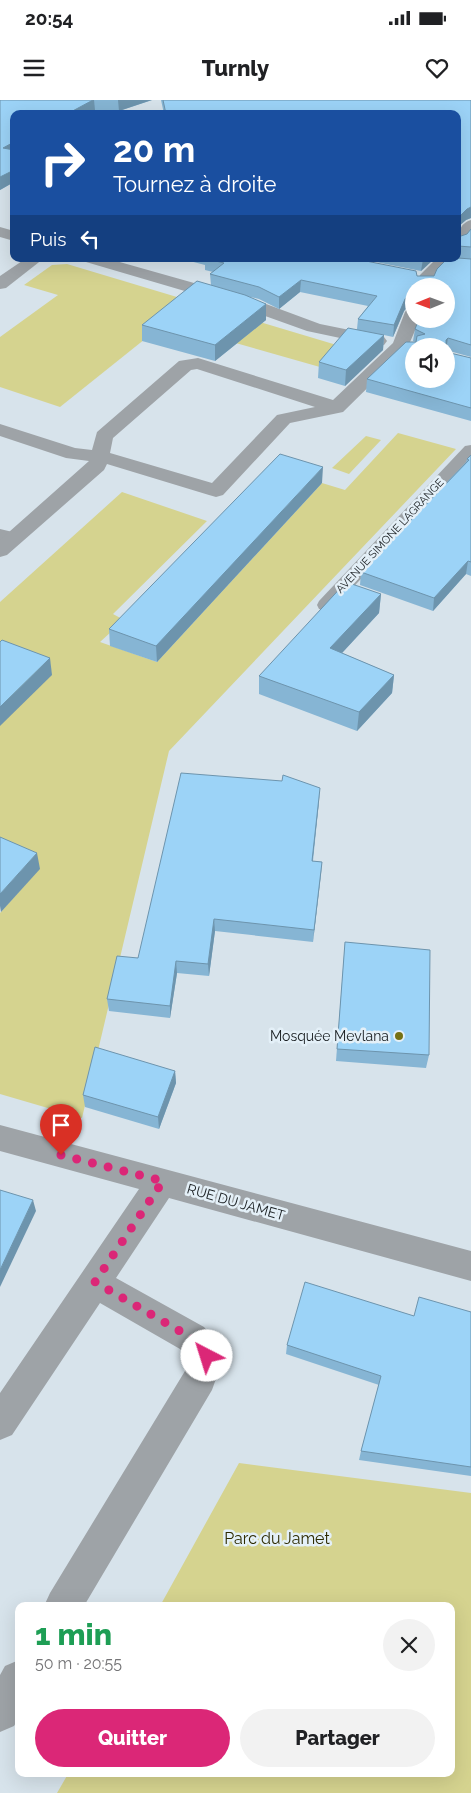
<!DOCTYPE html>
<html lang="fr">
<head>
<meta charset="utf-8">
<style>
	:root { --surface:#fff; --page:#f2f2f2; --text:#202124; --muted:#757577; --accent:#db2777 }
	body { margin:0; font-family:Raleway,sans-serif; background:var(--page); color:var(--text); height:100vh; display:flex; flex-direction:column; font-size:19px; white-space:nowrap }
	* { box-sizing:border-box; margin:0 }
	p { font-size:16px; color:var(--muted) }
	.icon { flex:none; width:28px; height:28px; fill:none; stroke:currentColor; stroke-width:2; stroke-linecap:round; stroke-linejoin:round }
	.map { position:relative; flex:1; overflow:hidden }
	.sheet { position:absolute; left:15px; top:1502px; width:440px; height:175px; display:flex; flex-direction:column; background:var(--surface); border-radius:10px; box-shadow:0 5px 20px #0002 }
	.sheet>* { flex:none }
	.banner { position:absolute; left:10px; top:10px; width:451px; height:152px; border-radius:10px; box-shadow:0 5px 20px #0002; background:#1a4fa0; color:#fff; overflow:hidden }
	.needle { width:32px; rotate:269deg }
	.controls { position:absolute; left:405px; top:178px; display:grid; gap:10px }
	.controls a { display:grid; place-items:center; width:50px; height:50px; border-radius:50%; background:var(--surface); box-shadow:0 5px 20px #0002; font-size:25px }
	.pin { position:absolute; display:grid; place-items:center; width:42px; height:42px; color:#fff; margin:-51px -21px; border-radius:50% 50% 50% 0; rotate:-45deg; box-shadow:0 0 5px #0007 }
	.pin .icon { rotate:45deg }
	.me { position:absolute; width:55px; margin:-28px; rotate:320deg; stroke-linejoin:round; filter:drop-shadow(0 0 4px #0008) }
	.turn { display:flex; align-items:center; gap:18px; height:105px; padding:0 20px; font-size:22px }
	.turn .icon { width:65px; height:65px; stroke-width:2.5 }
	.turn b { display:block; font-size:35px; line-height:42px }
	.then { display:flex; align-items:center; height:48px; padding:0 20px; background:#0003; gap:10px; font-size:19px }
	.round { display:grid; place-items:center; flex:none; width:52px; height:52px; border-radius:26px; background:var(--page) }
	.summary { display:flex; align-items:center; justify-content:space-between; height:85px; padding:0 20px }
	h1 { font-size:30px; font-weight:800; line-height:38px; color:#1e9e55 }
	.action { display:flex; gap:10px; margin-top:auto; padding:10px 20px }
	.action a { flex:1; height:58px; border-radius:30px; background:var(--accent); color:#fff; font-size:20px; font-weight:800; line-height:58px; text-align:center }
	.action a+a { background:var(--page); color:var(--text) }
	.status { display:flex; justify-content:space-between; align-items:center; height:35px; padding:0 25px; background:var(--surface); direction:ltr }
	.status svg { height:14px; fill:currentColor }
	header { display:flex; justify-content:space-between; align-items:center; height:65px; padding:0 20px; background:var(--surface); font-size:22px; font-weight:800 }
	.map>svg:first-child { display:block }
</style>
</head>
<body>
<div class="status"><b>20:54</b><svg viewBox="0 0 49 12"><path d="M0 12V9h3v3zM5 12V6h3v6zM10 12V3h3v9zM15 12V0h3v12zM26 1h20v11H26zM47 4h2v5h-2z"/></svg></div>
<header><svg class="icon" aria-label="menu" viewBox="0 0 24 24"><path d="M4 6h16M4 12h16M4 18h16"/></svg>Turnly<svg class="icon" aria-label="heart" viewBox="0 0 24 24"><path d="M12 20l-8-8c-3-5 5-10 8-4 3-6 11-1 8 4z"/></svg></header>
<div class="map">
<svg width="471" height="1693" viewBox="0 0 471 1693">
	<rect width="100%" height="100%" fill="#d7e3eb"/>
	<!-- green -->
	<g fill="#d5d38f">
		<polygon points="67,164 370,255 348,275 165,223 60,307 0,287 0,237 58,195 24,185 52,165"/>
		<polygon points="398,333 456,349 169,651 82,1018 0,994 0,813 39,769 0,752 0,502 122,392 207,421 113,514 124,520 100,542 157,562 322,383 345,390"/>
		<polygon points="366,336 381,340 349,374 332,368"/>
		<polygon points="239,1363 471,1393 471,1693 57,1693 68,1674 451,1674 451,1506 160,1506"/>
	</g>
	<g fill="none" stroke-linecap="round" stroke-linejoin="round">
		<!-- lane -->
		<g fill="#9ea3a7" fill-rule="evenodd">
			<polygon points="471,345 471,360 333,509 326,511 319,509 317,505 319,501 465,346"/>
			<polygon points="0,429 21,434 24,438 21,442 15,443 0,440"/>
		</g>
		<!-- street -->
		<g fill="#9ea3a7" fill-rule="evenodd">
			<path d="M471 120V136L464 145 458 147C458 135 458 124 471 120Z"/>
			<polygon points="0,127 14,131 14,141 0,137"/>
			<polygon points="25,159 43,159 6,188 0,189 0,176"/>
			<polygon points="84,159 109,159 258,201 320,224 384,237 387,241 384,245 378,246 307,231 246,209 86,162"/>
			<polygon points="436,159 453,159 434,180 432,186 416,186 420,175"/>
			<path d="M414 207V219H420L407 249 343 312 290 323 223 395 216 397 209 395 107 364 104 370 7 455 0 457V440L89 361 66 358 0 336V324L75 348 92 350 97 332 179 261 198 258 333 300 393 243 405 212 408 208ZM197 269 315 307 277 315 212 383 110 353 113 338 191 270Z"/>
			<polygon points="0,1025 471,1151 471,1181 169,1098 116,1178 204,1227 219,1245 224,1256 212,1290 84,1506 44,1506 50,1493 185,1271 189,1260 180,1249 100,1203 12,1335 0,1340 0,1293 139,1089 0,1051"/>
			<polygon points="19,1560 19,1618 14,1626 0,1632 0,1575 5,1566"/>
		</g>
	</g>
	<!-- wall -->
	<g fill="#86b5d4">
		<polygon points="0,0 152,0 119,11 95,10 14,14 14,82 0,90"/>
		<polygon points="161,0 471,0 471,118 466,120 459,126 458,132 458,137 467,134 471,129 471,159 459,158 471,159 471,257 446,250 414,246 471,258 471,321 366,292 367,279 416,242 413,241 415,229 446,219 414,186 414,206 408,206 404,211 393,237 384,235 383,250 345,286 318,278 319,262 357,229 358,219 368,206 300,192 279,209 259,199 246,196 266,204 266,220 215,261 142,241 142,225 211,185 210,174 213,172 205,170 205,165 182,159 356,159 417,176 434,176 458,159 458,14 164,14"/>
		<polygon points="361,159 434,159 421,171"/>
		<polygon points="471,355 471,476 466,474 433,511 360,485 361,472 466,362 467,359"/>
		<polygon points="322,383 157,562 110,546 109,529"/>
		<polygon points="381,494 379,513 342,553 394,575 392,593 357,631 259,594 259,576"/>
		<polygon points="319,701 313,761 322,762 313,842 215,831 209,876 177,873 170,918 109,911 107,899 138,858"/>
		<polygon points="345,842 429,955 426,968 336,961"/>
		<polygon points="175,971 176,983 159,1029 85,1007 83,995"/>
		<polygon points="471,1212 471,1376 359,1360 361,1351 379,1285 286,1254 287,1245 414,1216"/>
	</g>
	<!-- shaded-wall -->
	<g fill="#6d94ad">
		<polygon points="93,0 94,0 95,10 88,14 67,14"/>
		<polygon points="118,0 152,0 119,11"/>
		<polygon points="14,42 14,54 3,48"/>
		<polygon points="14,70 14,82 0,90 0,77"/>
		<polygon points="471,107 471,118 466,120 459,126 458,134 458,128 461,115 467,109"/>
		<polygon points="423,159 434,159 421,171"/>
		<polygon points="301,180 300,192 279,209 279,197"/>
		<polygon points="409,194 408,206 404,211 393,237 394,225 405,199"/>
		<polygon points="266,204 266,220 215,261 215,245"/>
		<polygon points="384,235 383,250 345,286 346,270"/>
		<polygon points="448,238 446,250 446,246 445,246 446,240"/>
		<polygon points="323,367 322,383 157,562 156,546"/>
		<polygon points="468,461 466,474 433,511 434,498"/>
		<polygon points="381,494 379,513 329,567 330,548"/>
		<polygon points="50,558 52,575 0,626 0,607"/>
		<polygon points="394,575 392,593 357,631 359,612"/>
		<polygon points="320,688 319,701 311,774 312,761"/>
		<polygon points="37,753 40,769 1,812 0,806 0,794"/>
		<polygon points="322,762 321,774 313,842 314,830"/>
		<polygon points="214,819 215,831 209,876 208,864"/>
		<polygon points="176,861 177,873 170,918 170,906"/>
		<polygon points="175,971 176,983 159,1029 158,1017"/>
		<polygon points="33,1100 36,1111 0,1187 0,1170"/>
	</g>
	<!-- building -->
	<g fill="#9cd3f7" stroke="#6d94ad">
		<polygon points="0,0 93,0 67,14 14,14 14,42 3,48 14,50 14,70 0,77"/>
		<polygon points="163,0 471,0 471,107 467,109 461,115 458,126 458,137 467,134 471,129 471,147 458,146 458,14 166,14"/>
		<polygon points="458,158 471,159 471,245 448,238 446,240 446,246 414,246 414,279 446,279 446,252 471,258 471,308 367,279 406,242 416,242 417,236 425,234 415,229 419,219 446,219 446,186 414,186 414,194 409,194 405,199 394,225 358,219 377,196 301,180 279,197 259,187 210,174 224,163 208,159 356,159 416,171 417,176 434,176 437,169 447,159 458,159"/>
		<polygon points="197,181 245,195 266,204 215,245 142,225"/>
		<polygon points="348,228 384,235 346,270 319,262"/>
		<polygon points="280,354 323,367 156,546 109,529"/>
		<polygon points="471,355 471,462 468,461 434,498 361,472 469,360 467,359"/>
		<polygon points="346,482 381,494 330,548 394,575 359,612 259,576"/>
		<polygon points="2,540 50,558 0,607 0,542"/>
		<polygon points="181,673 282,681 283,675 320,688 312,761 322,762 314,830 214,819 208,864 176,861 170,906 107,899 117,856 138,858"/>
		<polygon points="0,737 37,753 0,794"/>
		<polygon points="345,842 430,850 429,955 337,949"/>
		<polygon points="95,947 175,971 158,1017 83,995"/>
		<polygon points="0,1090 33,1100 0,1170"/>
		<polygon points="305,1182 414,1216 419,1197 471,1212 471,1367 361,1351 381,1276 287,1245"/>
	</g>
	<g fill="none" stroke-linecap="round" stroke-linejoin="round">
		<!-- route -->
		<polyline stroke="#db2777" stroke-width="9" stroke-dasharray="0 16.2" points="61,1055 163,1081 95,1182 192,1238 207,1256"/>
	</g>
	<!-- markers -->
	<circle fill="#757113" stroke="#e4f0f8" stroke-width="2" cx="399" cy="936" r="5"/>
	<g text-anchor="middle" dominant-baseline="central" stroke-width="5" stroke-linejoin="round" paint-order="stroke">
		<!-- far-street labels -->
		<g font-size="11" fill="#181d20" stroke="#e4f0f8">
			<text transform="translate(390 436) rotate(-47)">AVENUE SIMONE LAGRANGE</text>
		</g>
		<!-- poi labels -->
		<g font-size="14" fill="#181d20" stroke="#e4f0f8" text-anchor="end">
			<text x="389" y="936">Mosquée Mevlana</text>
		</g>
		<!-- street labels -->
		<g font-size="14" fill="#181d20" stroke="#e4f0f8">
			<text transform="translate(236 1102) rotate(16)">RUE DU JAMET</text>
		</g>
		<!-- near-park labels -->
		<g font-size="16" fill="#2e2b00" stroke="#e4f0f8">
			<text x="277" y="1438">Parc du Jamet</text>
		</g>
	</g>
</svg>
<div class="controls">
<a><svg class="needle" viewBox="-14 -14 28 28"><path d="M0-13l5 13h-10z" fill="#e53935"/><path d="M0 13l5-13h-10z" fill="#757577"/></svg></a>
<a><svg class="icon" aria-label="sound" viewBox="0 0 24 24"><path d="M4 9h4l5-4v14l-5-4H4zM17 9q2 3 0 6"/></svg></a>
</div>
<div class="pin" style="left:61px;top:1055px;background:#d93025"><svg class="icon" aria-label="arrive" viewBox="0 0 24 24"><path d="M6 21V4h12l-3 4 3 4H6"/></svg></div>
<svg class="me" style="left:207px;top:1256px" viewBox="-20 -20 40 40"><circle r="19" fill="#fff"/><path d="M0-13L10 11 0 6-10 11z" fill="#db2777"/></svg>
<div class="banner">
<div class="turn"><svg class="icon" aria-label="right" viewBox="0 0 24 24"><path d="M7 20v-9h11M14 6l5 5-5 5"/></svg><div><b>20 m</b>Tournez à droite</div></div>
<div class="then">Puis<svg class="icon" aria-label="left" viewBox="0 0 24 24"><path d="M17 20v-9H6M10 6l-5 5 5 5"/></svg></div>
</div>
<section class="sheet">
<div class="summary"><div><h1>1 min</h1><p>50 m · 20:55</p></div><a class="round"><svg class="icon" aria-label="close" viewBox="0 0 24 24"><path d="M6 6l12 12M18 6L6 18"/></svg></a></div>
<div class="action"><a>Quitter</a><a>Partager</a></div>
</section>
</div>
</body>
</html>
